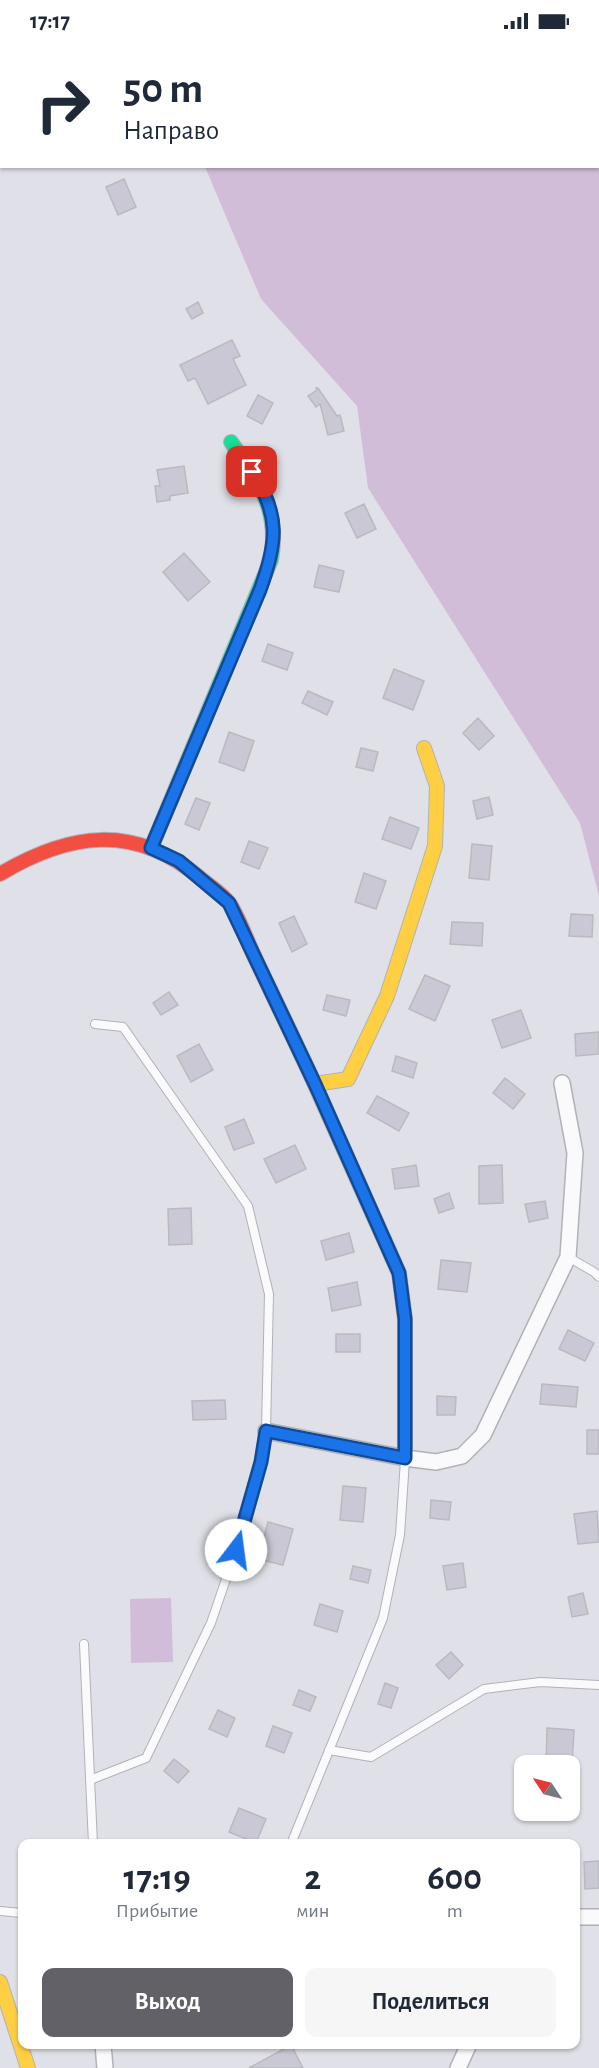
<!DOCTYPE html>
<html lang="ru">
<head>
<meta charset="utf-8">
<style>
	:root { --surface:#fff; --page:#f6f6f7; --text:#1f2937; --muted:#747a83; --accent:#616167 }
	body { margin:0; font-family:"Alegreya Sans",sans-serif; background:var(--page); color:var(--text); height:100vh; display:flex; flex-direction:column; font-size:22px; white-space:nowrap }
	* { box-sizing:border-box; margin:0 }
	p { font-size:20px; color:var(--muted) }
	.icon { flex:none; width:33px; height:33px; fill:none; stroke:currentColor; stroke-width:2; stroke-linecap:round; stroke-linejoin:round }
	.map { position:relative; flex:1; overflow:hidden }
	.panel { position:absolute; left:18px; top:1797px; width:562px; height:210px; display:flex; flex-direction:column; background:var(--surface); border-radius:12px; box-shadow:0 2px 4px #0004 }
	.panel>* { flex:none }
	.banner { position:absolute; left:0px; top:0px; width:600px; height:126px; box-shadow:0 2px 4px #0004; background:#fff; color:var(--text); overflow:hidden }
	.needle { width:39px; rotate:305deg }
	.fabs { position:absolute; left:514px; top:1713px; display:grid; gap:12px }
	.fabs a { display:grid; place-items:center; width:66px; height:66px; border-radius:12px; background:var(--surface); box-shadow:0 2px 4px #0004; font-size:30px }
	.pin { position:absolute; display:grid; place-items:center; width:51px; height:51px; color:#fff; margin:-26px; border-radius:12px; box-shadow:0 3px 9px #0006 }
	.me { position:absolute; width:66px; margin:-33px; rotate:15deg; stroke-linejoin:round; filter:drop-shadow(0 0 4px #0008) }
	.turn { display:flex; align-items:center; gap:21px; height:126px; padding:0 24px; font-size:27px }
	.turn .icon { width:78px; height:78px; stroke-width:2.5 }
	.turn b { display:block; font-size:42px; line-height:51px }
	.eta { display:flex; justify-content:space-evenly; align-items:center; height:102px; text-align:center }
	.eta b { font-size:36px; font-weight:700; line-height:42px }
	.cta { display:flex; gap:12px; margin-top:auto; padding:12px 24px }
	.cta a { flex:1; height:69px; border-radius:12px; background:var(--accent); color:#fff; font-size:24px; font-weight:700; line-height:69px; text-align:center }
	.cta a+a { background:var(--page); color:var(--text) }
	.status { display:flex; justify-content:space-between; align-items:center; height:42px; padding:0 30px; background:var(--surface); direction:ltr }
	.status svg { height:16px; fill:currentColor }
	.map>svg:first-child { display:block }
</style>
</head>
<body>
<div class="status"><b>17:17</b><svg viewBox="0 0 49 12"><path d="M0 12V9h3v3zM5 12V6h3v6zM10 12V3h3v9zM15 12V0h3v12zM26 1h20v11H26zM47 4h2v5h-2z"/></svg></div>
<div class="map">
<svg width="599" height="2026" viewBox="0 0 599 2026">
	<rect width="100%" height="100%" fill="#e0e1e8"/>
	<!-- green -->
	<g fill="#d2bdd8">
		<polygon points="152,0 599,0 599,854 580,781 368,446 357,364 261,257 205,125 598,124 598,2"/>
		<polygon points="171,1556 173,1620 131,1621 130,1557"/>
	</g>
	<!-- building -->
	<g fill="#cbc8d5" stroke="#b9b9be" stroke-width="1.5">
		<polygon points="124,137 136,165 118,173 106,145"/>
		<polygon points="198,260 203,271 192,277 186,267"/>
		<polygon points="232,298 240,314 233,317 246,343 208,362 195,336 188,339 180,323"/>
		<polygon points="316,346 318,346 337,374 340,373 344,389 328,393 320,362 316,365 308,354 317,348"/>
		<polygon points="258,353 273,361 262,382 247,374"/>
		<polygon points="184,424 188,451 170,454 170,458 157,460 155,444 160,444 157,428"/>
		<polygon points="364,462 376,487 357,496 345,471"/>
		<polygon points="184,511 210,540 188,559 163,530"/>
		<polygon points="319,523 344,529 339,550 314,545"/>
		<polygon points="268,602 293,611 287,628 262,619"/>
		<polygon points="394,627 424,639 413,668 383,656"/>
		<polygon points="308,649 333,660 327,673 302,661"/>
		<polygon points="478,676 494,694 479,708 463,691"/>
		<polygon points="229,690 254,699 244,729 219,720"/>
		<polygon points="361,706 378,710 373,729 356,725"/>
		<polygon points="489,755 493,773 477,777 473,759"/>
		<polygon points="196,756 210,761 199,788 185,782"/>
		<polygon points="390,775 419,786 411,807 382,797"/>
		<polygon points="249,799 268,806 259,827 241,820"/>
		<polygon points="472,802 492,804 489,838 469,836"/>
		<polygon points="364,831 386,839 376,867 355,860"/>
		<polygon points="571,872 593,873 592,895 569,894"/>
		<polygon points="294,874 307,902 292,910 279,881"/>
		<polygon points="452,880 483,881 482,904 450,902"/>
		<polygon points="425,933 450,944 435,979 409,967"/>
		<polygon points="169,950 178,963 161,973 153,961"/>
		<polygon points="327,953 350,958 346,974 323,968"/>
		<polygon points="521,968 531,996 502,1006 492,978"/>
		<polygon points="599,990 599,1012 576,1014 575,992"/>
		<polygon points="199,1002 213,1028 191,1040 177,1014"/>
		<polygon points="396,1014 417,1021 413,1036 392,1029"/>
		<polygon points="505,1036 525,1052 513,1067 493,1051"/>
		<polygon points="377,1054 409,1071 399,1089 367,1071"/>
		<polygon points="244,1077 254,1101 234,1108 225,1085"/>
		<polygon points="295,1103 306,1127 276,1141 264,1117"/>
		<polygon points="416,1123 419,1144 395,1147 392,1127"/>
		<polygon points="502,1123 503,1161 479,1162 479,1124"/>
		<polygon points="449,1151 454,1166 439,1171 434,1157"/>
		<polygon points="545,1159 548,1176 529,1180 525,1162"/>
		<polygon points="191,1166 192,1202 169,1203 168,1167"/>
		<polygon points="349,1191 354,1210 326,1218 321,1199"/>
		<polygon points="441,1218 471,1221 467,1250 438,1247"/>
		<polygon points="357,1240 361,1263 332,1269 328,1246"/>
		<polygon points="568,1288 594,1301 585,1319 559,1307"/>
		<rect x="336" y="1292" width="24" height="18"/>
		<polygon points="542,1342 578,1345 576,1365 540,1362"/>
		<polygon points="437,1354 456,1355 455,1373 437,1373"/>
		<polygon points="225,1358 226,1377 193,1378 192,1359"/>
		<rect x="587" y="1388" width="12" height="24"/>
		<polygon points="343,1444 366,1446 363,1480 340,1478"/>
		<polygon points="431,1458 451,1460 449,1478 430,1476"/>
		<polygon points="597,1469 599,1500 578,1502 574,1472"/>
		<polygon points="268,1480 293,1487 283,1523 258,1517"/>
		<polygon points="463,1521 466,1545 447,1548 443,1524"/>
		<polygon points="353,1524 371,1528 368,1541 350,1537"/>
		<polygon points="583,1551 588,1572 572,1575 568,1555"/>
		<polygon points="320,1562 343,1569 337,1590 314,1583"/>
		<polygon points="451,1610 463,1623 449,1637 436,1623"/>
		<polygon points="385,1641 398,1646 391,1666 378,1662"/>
		<polygon points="299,1648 316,1655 310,1669 293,1663"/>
		<polygon points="218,1668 235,1676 227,1695 209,1687"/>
		<polygon points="273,1684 292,1691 284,1711 266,1704"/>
		<polygon points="547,1686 574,1688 572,1724 546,1724"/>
		<polygon points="174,1717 189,1729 178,1741 164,1729"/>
		<polygon points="239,1766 266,1777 256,1801 229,1790"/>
		<polygon points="599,1819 599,1846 585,1847 584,1820"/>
		<polygon points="291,2003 303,2026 249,2026"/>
	</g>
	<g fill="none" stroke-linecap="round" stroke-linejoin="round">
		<defs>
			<g id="lane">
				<polyline points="568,1215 594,1230 599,1235"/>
				<polyline points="84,1602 93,1802"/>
				<polyline points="329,1708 371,1715 484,1647 540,1640 599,1643"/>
				<polyline points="90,1738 146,1716 211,1581 236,1508 261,1420 266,1389 269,1252 248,1164 123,985 95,982"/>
				<polyline points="291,1802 383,1576 400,1493 405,1418"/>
				<polyline points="0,1869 22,1871"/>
			</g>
			<g id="street">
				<polyline points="266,1389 405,1416 436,1420 462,1414 483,1393 568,1215 575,1111 562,1041"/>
				<polyline points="576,1875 599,1875"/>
				<polyline points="103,2002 105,2026"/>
				<polyline points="458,2026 469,2002"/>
			</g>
			<path id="fast" d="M151 806 271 518C280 469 259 439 231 400"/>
			<g id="slow">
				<polyline points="315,1042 348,1037 387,954 435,804 437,744 424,706"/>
				<polyline points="316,1045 399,1231 405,1277 405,1416"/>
				<polyline points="0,1940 28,2026"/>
			</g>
			<path id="jam" d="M0 832C69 791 133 781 199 835 208 843 223 852 230 862 241 880 248 902 257 920 277 962 297 1003 316 1045"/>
		</defs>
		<!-- lane casing -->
		<use href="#lane" stroke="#b1b2b8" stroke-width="10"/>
		<!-- street casing -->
		<use href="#street" stroke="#b1b2b8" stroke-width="18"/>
		<!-- fast casing -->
		<use href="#fast" stroke="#b1b2b8" stroke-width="16"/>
		<!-- slow casing -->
		<use href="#slow" stroke="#b1b2b8" stroke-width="16"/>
		<!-- jam casing -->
		<use href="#jam" stroke="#b1b2b8" stroke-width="16"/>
		<!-- lane -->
		<use href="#lane" stroke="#fafafc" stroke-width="8"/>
		<!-- street -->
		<use href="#street" stroke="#fafafc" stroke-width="15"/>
		<!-- fast -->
		<use href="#fast" stroke="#16e098" stroke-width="14"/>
		<!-- slow -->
		<use href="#slow" stroke="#ffcf43" stroke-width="14"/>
		<!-- jam -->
		<use href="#jam" stroke="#f24e42" stroke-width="14"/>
	</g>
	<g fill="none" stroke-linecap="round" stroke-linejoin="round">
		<defs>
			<path id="route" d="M236 1508 261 1420 266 1389 405 1416V1277L399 1231 315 1042 229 861 179 819 151 806 260 548C277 502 281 473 252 430"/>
		</defs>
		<!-- route casing -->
		<use href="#route" stroke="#114b97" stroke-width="15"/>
		<!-- route -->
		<use href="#route" stroke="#1a73e8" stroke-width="10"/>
	</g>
</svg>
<div class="fabs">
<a><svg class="needle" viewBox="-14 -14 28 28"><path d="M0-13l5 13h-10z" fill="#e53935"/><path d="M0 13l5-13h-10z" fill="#747a83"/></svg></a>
</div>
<div class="pin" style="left:252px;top:430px;background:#d93025"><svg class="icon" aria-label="arrive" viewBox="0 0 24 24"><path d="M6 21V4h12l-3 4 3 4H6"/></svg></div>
<svg class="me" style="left:236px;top:1508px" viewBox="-20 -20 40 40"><circle r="19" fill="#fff"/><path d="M0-13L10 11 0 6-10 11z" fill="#1a73e8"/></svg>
<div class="banner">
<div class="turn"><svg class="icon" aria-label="right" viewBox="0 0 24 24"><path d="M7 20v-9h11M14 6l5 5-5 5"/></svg><div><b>50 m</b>Направо</div></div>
</div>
<section class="panel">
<div class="eta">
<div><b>17:19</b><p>Прибытие</p></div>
<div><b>2</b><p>мин</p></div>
<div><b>600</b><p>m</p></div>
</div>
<div class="cta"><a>Выход</a><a>Поделиться</a></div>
</section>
</div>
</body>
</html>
